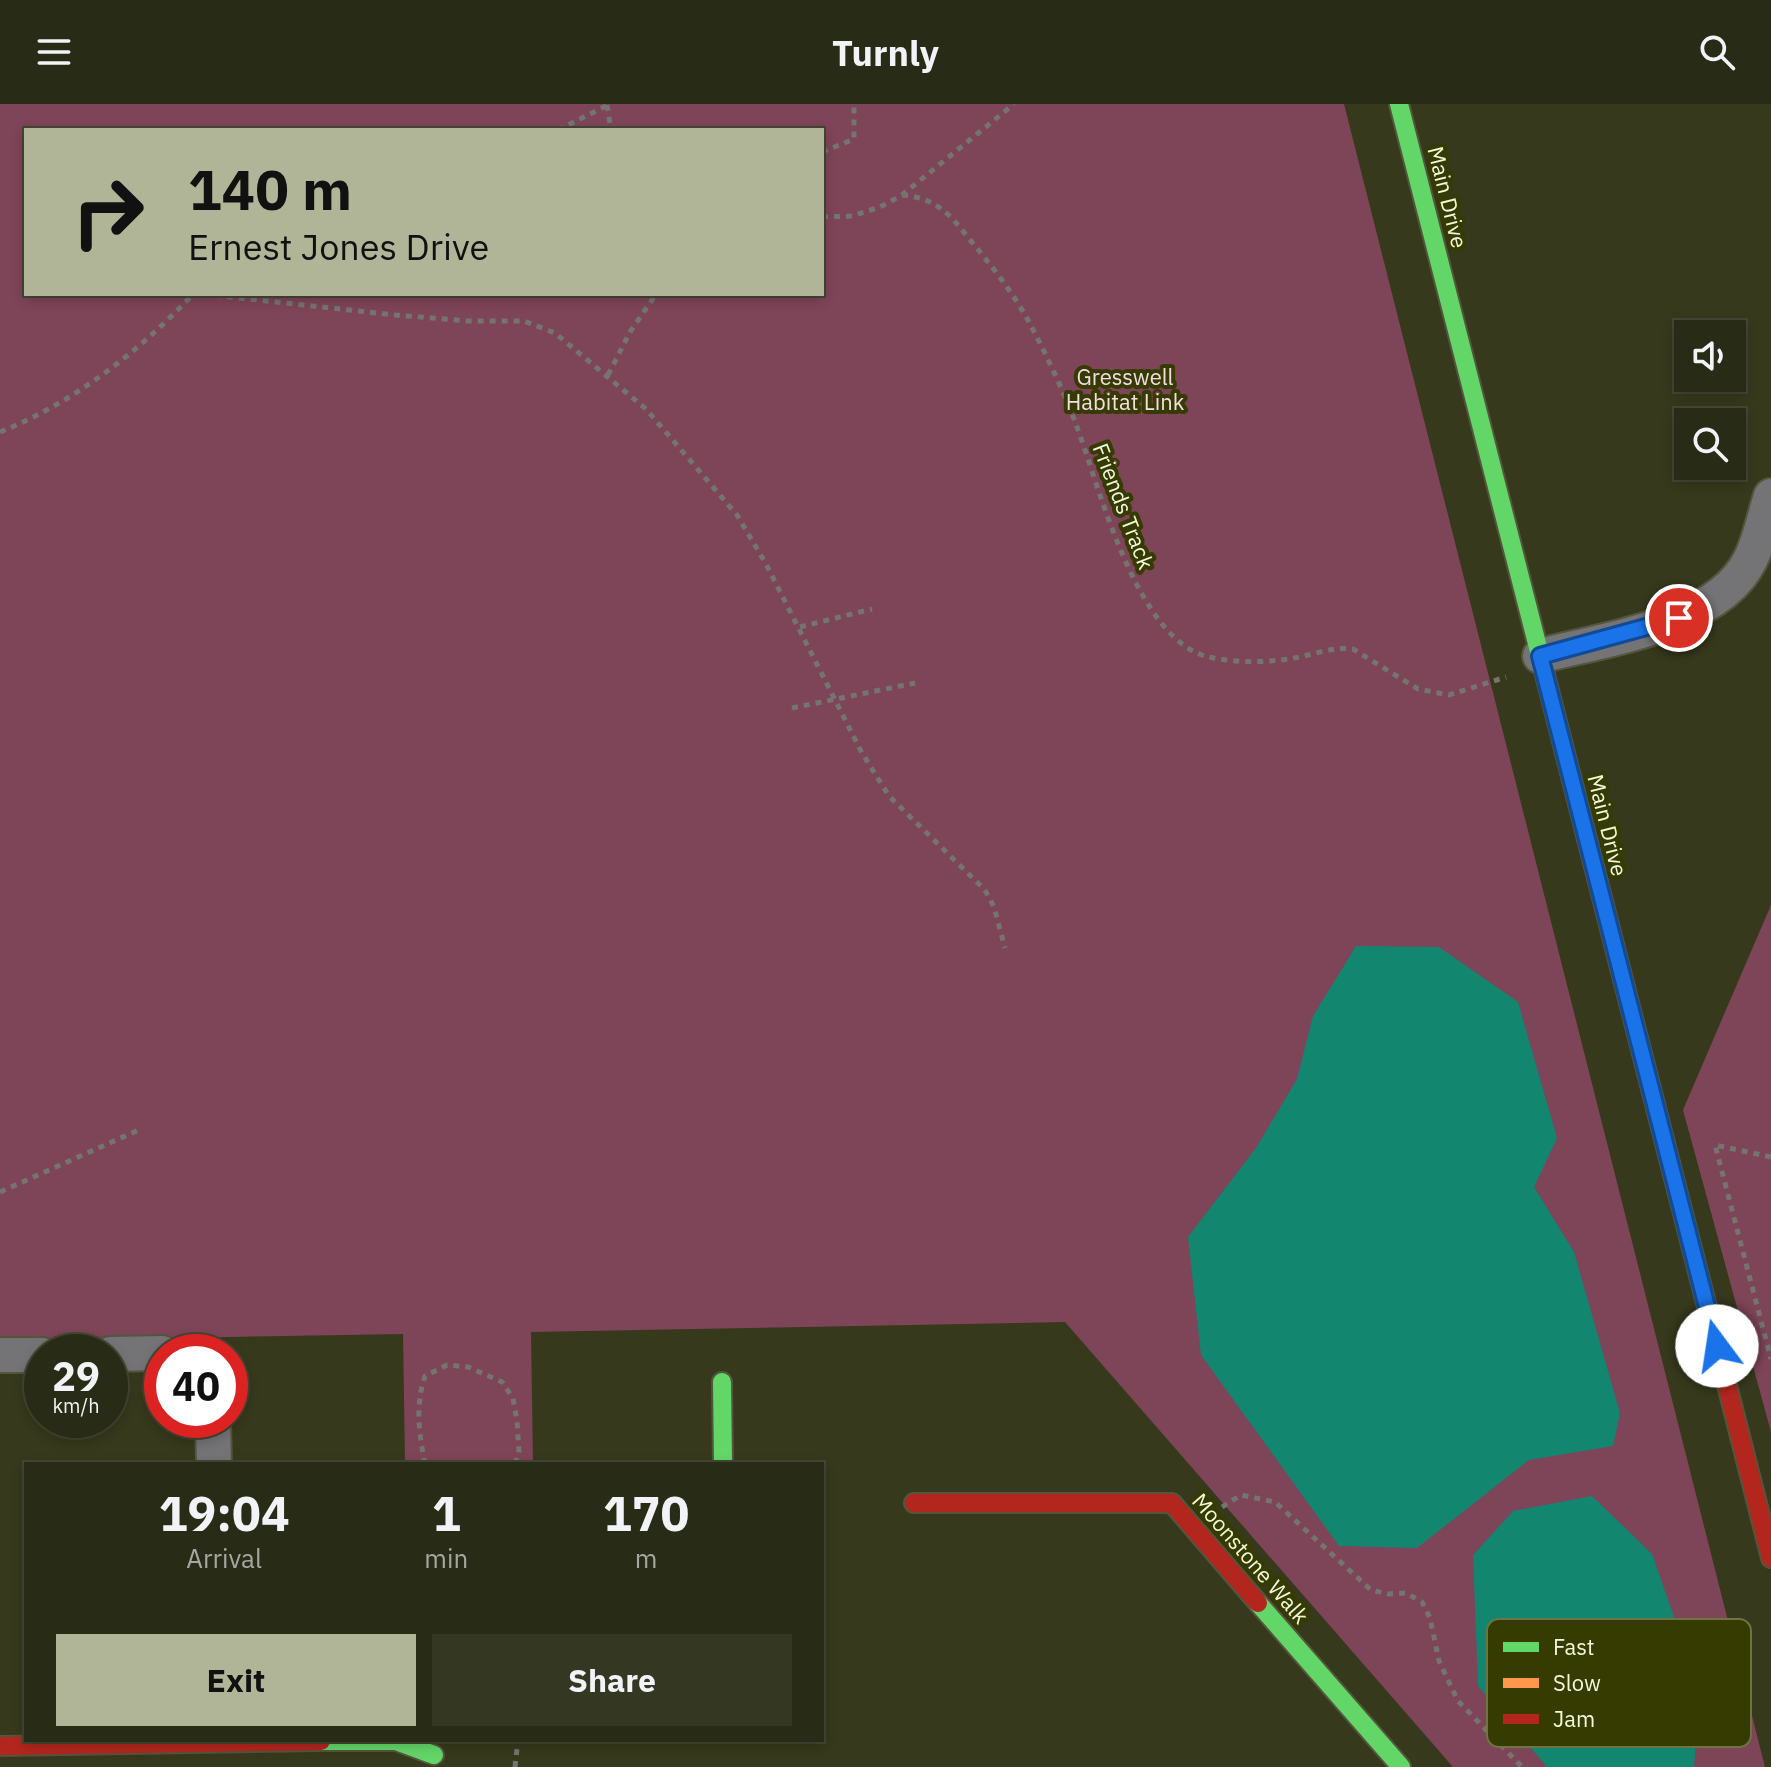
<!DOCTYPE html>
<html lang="en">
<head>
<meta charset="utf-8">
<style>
	:root { --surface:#282b15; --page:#343722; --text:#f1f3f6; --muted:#a5a7a0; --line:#444734; --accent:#b1b598 }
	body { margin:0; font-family:"IBM Plex Sans",sans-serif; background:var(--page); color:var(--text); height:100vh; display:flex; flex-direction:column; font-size:30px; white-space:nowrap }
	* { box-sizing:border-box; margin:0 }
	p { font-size:26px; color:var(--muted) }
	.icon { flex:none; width:44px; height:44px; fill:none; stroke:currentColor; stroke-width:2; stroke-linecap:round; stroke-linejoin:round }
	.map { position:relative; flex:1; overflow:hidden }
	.sheet { position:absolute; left:24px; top:1358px; width:800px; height:280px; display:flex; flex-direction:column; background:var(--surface); border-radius:0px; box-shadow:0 4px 12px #0003,0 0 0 2px var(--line) }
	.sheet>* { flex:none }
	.hud { position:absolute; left:24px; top:24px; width:800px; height:168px; border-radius:0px; box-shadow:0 4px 12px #0003,0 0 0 2px var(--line); background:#b1b598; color:#111; overflow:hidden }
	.fabs { position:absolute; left:1674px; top:216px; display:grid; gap:16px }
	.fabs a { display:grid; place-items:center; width:72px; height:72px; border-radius:0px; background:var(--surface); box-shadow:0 4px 12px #0003,0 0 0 2px var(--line); font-size:40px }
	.speed { position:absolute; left:24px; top:1230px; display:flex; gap:16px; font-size:40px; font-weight:700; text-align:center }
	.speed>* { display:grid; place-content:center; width:104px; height:104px; border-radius:50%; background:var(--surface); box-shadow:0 4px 12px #0003,0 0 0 2px var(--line); line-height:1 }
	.speed small { font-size:20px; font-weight:400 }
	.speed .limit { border:12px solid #d22; background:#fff; color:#111 }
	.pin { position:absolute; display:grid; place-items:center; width:68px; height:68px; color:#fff; margin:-34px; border:4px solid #fff; border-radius:50%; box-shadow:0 2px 8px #0007 }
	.me { position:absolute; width:88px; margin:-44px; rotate:346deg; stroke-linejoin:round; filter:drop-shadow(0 0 6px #0008) }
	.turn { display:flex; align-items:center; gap:28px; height:168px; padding:0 32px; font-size:36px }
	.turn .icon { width:104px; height:104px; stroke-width:2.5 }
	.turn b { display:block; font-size:56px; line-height:68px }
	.eta { display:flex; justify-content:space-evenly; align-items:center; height:136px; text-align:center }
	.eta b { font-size:48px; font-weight:800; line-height:56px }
	.primary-button { display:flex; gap:16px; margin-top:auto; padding:16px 32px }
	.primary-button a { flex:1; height:92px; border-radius:0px; background:var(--accent); color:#111; font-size:32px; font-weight:800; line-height:92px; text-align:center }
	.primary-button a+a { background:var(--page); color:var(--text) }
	header { display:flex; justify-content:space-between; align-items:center; height:104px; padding:0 32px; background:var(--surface); font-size:36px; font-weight:800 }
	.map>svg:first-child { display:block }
</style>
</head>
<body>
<header><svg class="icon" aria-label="menu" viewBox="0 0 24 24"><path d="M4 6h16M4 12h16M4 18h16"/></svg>Turnly<svg class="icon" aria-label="search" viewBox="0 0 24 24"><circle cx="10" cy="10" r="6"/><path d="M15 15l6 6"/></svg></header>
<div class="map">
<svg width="1771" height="1663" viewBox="0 0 1771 1663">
	<rect width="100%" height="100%" fill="#36391c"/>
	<!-- green -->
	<g fill="#7e4458" fill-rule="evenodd">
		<path d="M0 0H1344L1765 1663H1453L1065 1218 531 1228 533 1360H405L403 1230 0 1237ZM26 26H822V190H26Z"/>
		<polygon points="1771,801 1771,1328 1683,1006"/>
	</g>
	<!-- water -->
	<g fill="#13866f">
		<polygon points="1356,842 1439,843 1518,898 1557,1034 1534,1083 1574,1148 1620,1309 1613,1342 1529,1356 1417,1444 1339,1442 1201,1251 1188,1133 1256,1044 1297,975 1313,912"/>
		<polygon points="1592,1392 1652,1450 1700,1587 1694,1663 1547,1663 1478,1582 1473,1451 1513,1407"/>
	</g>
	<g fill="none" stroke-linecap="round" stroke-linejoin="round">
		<defs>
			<g id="street">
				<path d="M1540 552C1605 535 1718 521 1750 456 1760 437 1764 413 1771 392"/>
				<polyline points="110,1250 162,1249"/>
				<polyline points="0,1251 42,1251"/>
				<polyline points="213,1316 214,1360"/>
			</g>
			<g id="fast">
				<polyline points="1399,0 1587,735"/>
				<polyline points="722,1278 723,1360"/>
				<polyline points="1258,1499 1401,1663"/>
				<polyline points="321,1637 396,1637 434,1651"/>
			</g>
			<polyline id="slow" points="1587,735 1717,1242"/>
			<g id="jam">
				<polyline points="1717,1242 1771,1454"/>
				<polyline points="914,1399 1172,1399 1258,1499"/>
				<polyline points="0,1642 321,1637"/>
			</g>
		</defs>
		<!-- street casing -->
		<use href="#street" stroke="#53553d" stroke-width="38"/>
		<!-- fast casing -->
		<use href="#fast" stroke="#53553d" stroke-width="22"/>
		<!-- slow casing -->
		<use href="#slow" stroke="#53553d" stroke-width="22"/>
		<!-- jam casing -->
		<use href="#jam" stroke="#53553d" stroke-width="22"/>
		<!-- path -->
		<g stroke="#75756f" stroke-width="5" stroke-dasharray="6 6" stroke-linecap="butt">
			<polyline points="607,1 611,26"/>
			<polyline points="558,26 610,0"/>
			<polyline points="822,48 854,35 854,0"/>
			<path d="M902 91C925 93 937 100 953 115 979 147 1009 181 1029 218 1047 252 1064 288 1077 323 1100 385 1137 537 1209 553 1235 559 1267 559 1294 554 1313 551 1333 542 1353 545L1418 585 1449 591 1506 573"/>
			<polyline points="822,113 852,112 880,103 902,91 1014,0"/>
			<polyline points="203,190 395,211 468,217 524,217 555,229 646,305 737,411 766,460 862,649 889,692 985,786 994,803 1005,844"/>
			<polyline points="608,271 630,228 656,190"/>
			<path d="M0 328C73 299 140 247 193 190"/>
			<polyline points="800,523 872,505"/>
			<polyline points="792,604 915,579"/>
			<polyline points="1771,1053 1715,1041 1771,1255"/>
			<polyline points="0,1088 141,1025"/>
			<path d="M425 1360C419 1330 415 1302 425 1272L447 1261 468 1263 502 1278 513 1294 517 1317 519 1348 515 1360"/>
			<polyline points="1222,1403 1241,1391 1275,1398 1371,1486 1388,1490 1406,1489 1422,1498 1430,1514 1439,1557 1458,1597 1522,1663"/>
			<polyline points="515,1663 518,1636"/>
		</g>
		<!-- street -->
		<use href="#street" stroke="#747375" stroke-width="34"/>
		<!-- fast -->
		<use href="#fast" stroke="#63d668" stroke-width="18"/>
		<!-- slow -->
		<use href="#slow" stroke="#ff974d" stroke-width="18"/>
		<!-- jam -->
		<use href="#jam" stroke="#b3261e" stroke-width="18"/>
	</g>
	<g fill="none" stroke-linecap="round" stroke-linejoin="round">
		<defs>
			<polyline id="route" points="1679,514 1540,552 1717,1242"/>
		</defs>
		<!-- route casing -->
		<use href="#route" stroke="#114b97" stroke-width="20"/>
		<!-- route -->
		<use href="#route" stroke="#1a73e8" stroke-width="14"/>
	</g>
	<g text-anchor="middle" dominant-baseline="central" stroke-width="8" stroke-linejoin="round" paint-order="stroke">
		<!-- street labels -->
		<g font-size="22" fill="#f3f8db" stroke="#353b01">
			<text transform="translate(1448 93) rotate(76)">Main Drive</text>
			<text transform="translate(1124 402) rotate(69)">Friends Track</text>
			<text transform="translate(1608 721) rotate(76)">Main Drive</text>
			<text transform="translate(1251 1454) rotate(49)">Moonstone Walk</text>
		</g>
		<!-- park labels -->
		<g font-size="22" fill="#f4dde5" stroke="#353b01">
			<text x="1125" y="272">Gresswell<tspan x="1125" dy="25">Habitat Link</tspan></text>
		</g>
	</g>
	<!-- legend -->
	<rect x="1487" y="1515" width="264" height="128" rx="12" fill="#353b01" stroke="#6e7442" stroke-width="2"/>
	<rect x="1503" y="1538" width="36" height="10" fill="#63d668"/>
	<rect x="1503" y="1574" width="36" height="10" fill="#ff974d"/>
	<rect x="1503" y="1610" width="36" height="10" fill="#b3261e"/>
	<g font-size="22" fill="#f3f8db">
		<text x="1553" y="1551">Fast</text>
		<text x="1553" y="1587">Slow</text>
		<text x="1553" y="1623">Jam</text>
	</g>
</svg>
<div class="fabs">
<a><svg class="icon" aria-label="sound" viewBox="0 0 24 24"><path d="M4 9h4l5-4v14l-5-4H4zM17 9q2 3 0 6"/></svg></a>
<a><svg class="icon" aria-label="search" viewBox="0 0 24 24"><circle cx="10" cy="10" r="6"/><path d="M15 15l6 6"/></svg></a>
</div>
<div class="speed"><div>29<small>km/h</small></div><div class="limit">40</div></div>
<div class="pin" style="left:1679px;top:514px;background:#d93025"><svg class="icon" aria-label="arrive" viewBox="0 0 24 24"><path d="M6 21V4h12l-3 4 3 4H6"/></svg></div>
<svg class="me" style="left:1717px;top:1242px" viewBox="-20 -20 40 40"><circle r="19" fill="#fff"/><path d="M0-13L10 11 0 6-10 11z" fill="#1a73e8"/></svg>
<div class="hud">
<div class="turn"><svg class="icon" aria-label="right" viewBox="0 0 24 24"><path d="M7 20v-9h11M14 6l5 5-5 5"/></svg><div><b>140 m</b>Ernest Jones Drive</div></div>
</div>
<section class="sheet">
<div class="eta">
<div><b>19:04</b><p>Arrival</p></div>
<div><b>1</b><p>min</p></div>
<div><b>170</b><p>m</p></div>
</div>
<div class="primary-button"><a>Exit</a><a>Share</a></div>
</section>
</div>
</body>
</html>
